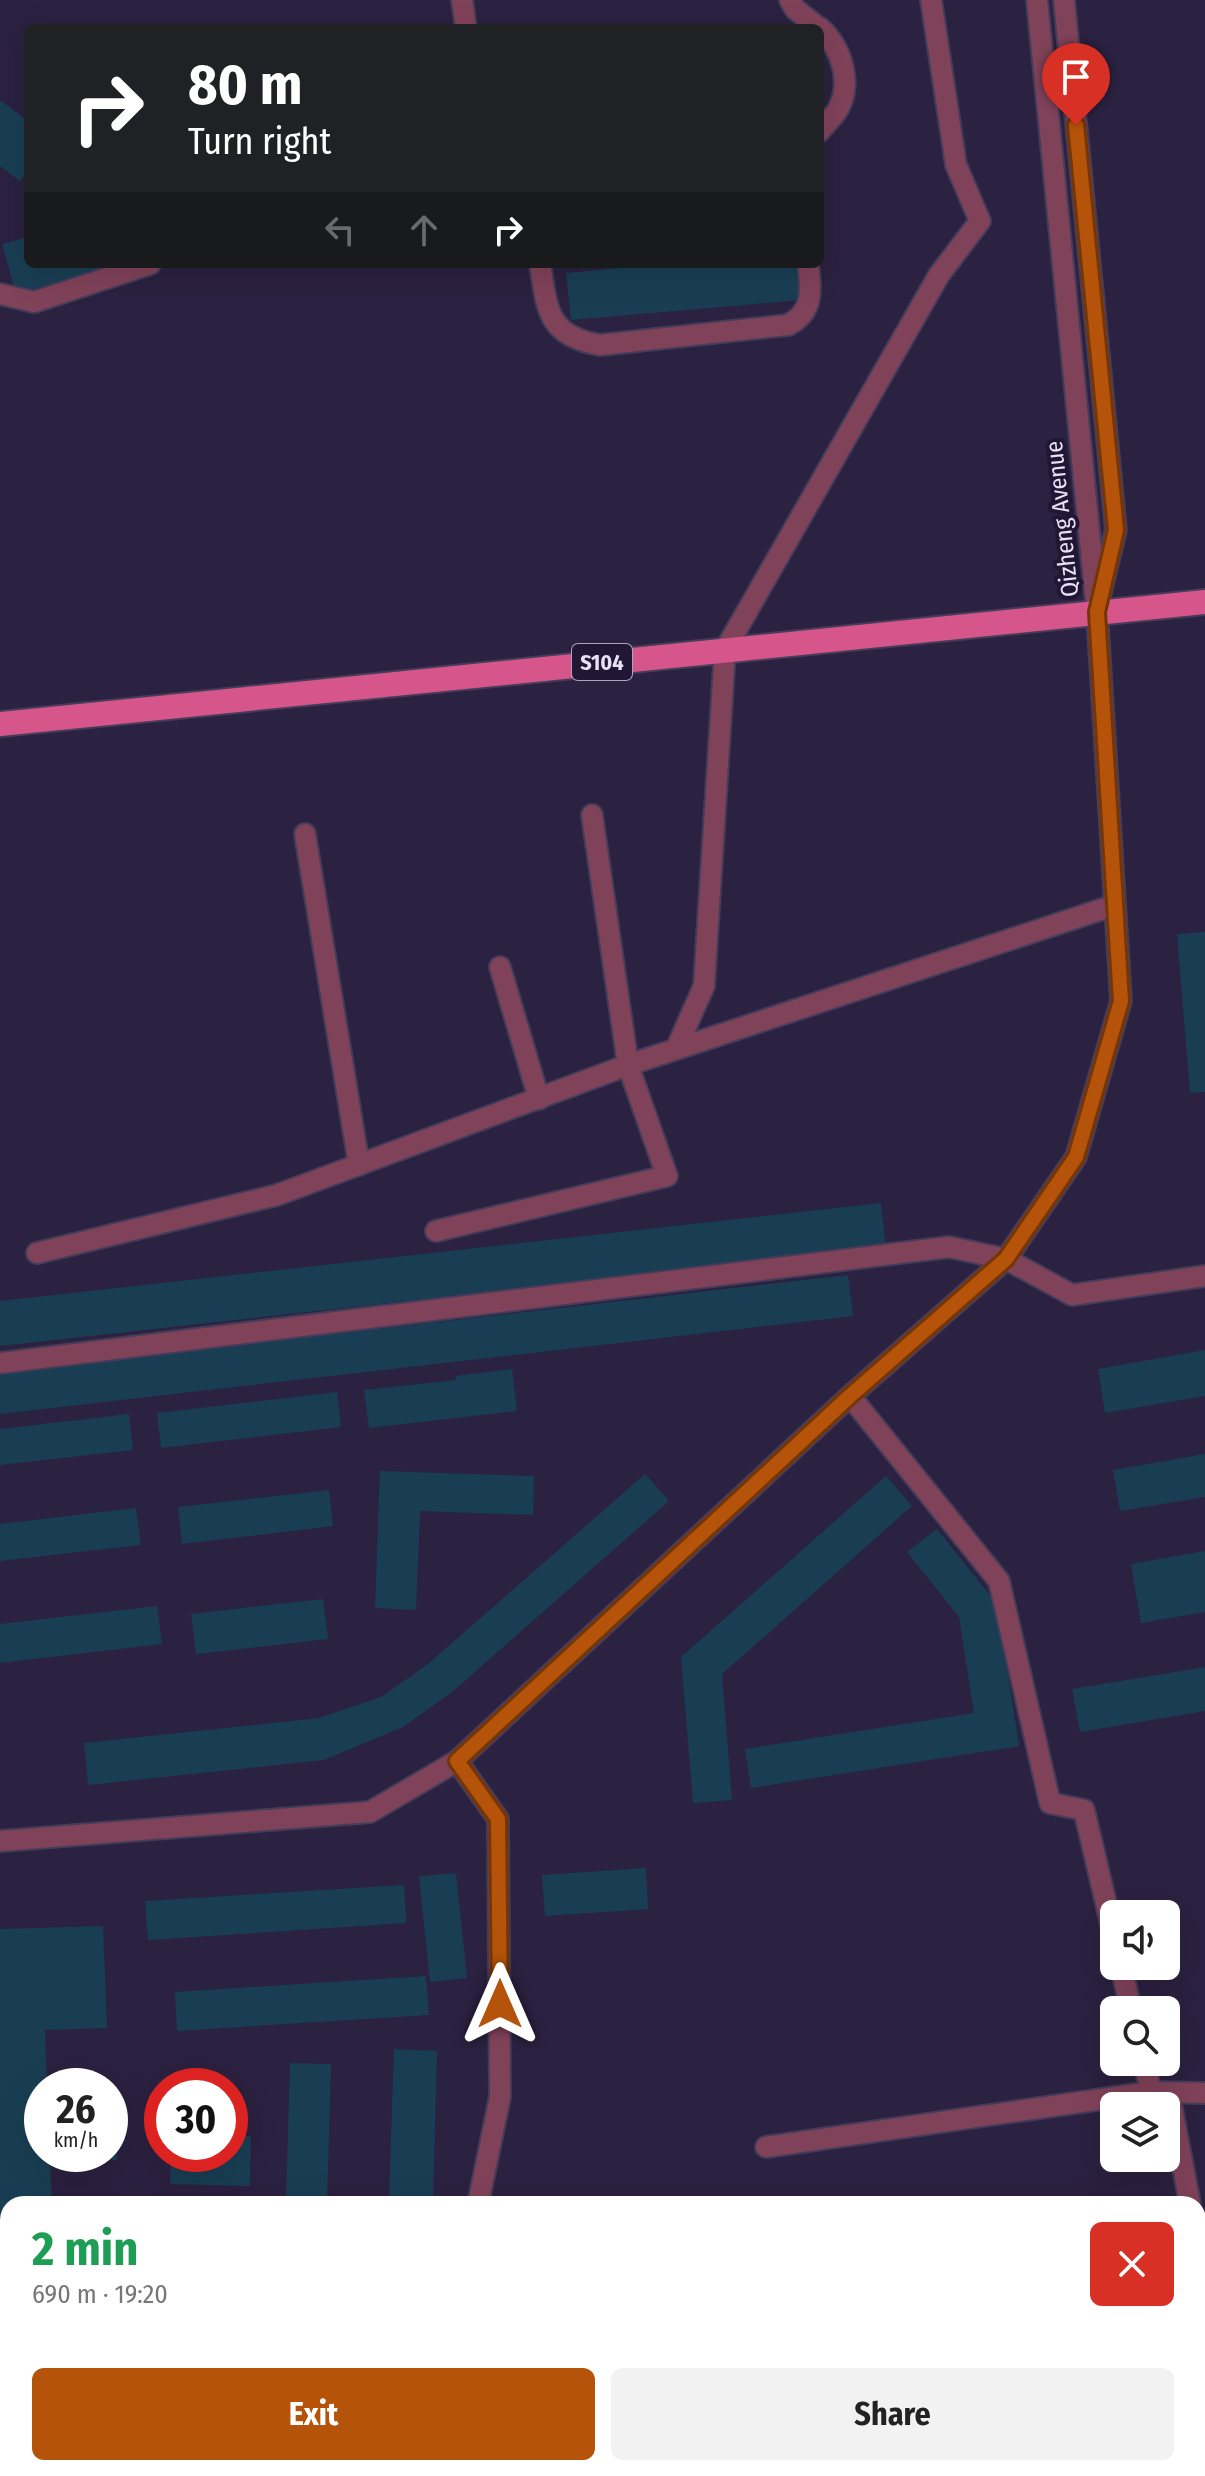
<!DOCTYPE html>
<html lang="en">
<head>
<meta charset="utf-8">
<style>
	:root { --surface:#fff; --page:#f2f2f2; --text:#222; --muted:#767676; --accent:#b45309 }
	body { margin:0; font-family:"Fira Sans Condensed",sans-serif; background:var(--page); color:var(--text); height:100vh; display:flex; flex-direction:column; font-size:30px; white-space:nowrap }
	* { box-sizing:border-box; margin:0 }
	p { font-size:26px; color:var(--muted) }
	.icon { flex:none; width:44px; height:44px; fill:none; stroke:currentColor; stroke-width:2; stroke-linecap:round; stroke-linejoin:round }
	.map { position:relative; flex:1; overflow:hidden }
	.side { position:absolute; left:0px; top:2196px; width:1206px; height:280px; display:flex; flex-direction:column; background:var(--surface); border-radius:24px 24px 0 0; box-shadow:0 8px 32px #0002 }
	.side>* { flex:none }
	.guide { position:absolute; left:24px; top:24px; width:800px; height:244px; border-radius:12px; box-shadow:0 8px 32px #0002; background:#202124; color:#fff; overflow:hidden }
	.tools { position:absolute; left:1100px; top:1900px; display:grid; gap:16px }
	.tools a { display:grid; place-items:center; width:80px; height:80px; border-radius:12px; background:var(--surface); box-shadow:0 8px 32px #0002; font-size:40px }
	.speed { position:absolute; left:24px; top:2068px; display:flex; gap:16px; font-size:40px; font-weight:700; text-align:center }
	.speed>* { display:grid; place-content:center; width:104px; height:104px; border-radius:50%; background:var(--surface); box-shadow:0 8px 32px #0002; line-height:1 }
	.speed small { font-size:20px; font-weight:400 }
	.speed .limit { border:12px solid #d22; background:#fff; color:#111 }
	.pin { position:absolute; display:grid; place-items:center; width:68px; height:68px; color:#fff; margin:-82px -34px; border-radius:50% 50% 50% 0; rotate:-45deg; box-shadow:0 0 8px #0007 }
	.pin .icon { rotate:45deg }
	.me { position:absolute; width:88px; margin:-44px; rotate:0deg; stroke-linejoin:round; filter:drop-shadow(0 0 6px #0008) }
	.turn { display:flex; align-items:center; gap:28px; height:168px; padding:0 32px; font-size:36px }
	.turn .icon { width:104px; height:104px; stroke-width:2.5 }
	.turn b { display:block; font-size:56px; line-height:68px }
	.lanes { display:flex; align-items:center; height:76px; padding:0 32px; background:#0003; justify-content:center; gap:40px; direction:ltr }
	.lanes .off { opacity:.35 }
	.round { display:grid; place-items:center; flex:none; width:84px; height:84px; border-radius:12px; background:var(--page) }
	.summary { display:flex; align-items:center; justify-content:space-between; height:136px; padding:0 32px }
	h1 { font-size:48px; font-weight:700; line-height:60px; color:#1e9e55 }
	.action { display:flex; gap:16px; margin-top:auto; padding:16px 32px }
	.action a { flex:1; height:92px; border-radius:12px; background:var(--accent); color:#fff; font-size:32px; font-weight:700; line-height:92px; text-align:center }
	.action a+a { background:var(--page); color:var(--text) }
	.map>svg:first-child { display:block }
</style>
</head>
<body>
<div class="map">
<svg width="1205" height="2476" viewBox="0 0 1205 2476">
	<rect width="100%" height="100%" fill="#2b2140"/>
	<!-- building -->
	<g fill="#193e53">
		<polygon points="0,100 28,121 28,171 20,181 0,166"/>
		<polygon points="28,237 28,264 121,265 16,294 2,244"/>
		<polygon points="664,264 797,264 801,300 571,320 566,273"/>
		<polygon points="1205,932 1205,1092 1190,1093 1177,934"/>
		<polygon points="881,1203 886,1248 0,1346 0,1301"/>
		<polygon points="848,1275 853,1316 0,1414 0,1372"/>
		<polygon points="1205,1350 1205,1396 1105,1413 1098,1369"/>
		<polygon points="512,1369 517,1411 369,1428 364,1390 456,1380 456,1376"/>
		<polygon points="337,1392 341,1427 161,1448 157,1413"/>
		<polygon points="129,1414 133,1450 0,1465 0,1429"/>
		<polygon points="1205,1454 1205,1497 1120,1511 1113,1470"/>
		<polygon points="380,1471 534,1476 533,1515 420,1511 416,1610 375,1608"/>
		<polygon points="645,1474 669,1501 452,1692 403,1727 324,1760 88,1785 84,1743 319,1718 381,1697 428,1664"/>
		<polygon points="886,1476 912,1506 722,1674 732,1800 693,1803 681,1657"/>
		<polygon points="329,1490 333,1526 182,1544 178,1507"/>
		<polygon points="136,1508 141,1545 0,1561 0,1524"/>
		<polygon points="937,1529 997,1604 1019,1746 751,1788 745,1749 974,1713 959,1617 907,1552"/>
		<polygon points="1205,1551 1205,1612 1141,1623 1131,1564"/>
		<polygon points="323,1599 328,1639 196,1654 191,1614"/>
		<polygon points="157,1606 162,1644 0,1663 0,1624"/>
		<polygon points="1205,1667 1205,1711 1080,1732 1072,1689"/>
		<polygon points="646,1868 648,1909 545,1916 542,1875"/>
		<polygon points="456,1873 467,1978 430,1982 419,1876"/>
		<polygon points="404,1885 406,1923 148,1940 145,1901"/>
		<polygon points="103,1926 107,2028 45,2030 47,2086 42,2086 42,2154 110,2154 110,2123 115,2123 117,2160 50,2163 52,2204 8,2204 8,2468 62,2468 62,2476 0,2476 0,1929"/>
		<polygon points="426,1976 429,2015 177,2031 175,1992"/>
		<polygon points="394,2049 437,2051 433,2198 389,2197"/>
		<polygon points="290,2063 331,2064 327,2204 286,2204"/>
		<polygon points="230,2136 251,2136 250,2186 170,2184 171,2154 230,2154"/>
	</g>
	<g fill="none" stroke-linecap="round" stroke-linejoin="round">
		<defs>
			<g id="minor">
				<polyline points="462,0 466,28"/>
				<polyline points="790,0 795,9 819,28"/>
				<polyline points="1064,0 1116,530 1101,592"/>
				<path d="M820 28C842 48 853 84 837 111 832 118 825 124 820 131"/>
				<path d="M540 264C547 309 547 336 600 345L788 325C814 312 811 290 808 264"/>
				<polyline points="0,294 34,302 150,264"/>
				<polyline points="305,834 359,1165"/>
				<polyline points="500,967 539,1099"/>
				<polyline points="676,1049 704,986 725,650 939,275 980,221 956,165 931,0"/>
				<polyline points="436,1231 667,1176 628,1065 592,815"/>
				<polyline points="37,1253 277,1195 628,1065 1115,905"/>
				<polyline points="0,1363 949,1247 1006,1259 1072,1295 1205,1276"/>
				<polyline points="850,1396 999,1581 1050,1803 1084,1810 1114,1937"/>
				<polyline points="457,1761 498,1819 500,2097 478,2204"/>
				<polyline points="0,1841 370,1812 457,1761 850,1396 1006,1259 1076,1157 1121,1001 1097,612 1037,0"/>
				<polyline points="1121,1966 1131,2010"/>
				<polyline points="1144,2062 1151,2092"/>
				<polyline points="1169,2093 1190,2204"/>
				<polyline points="766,2147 1151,2092 1205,2093"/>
				<polyline points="1198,2248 1205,2285"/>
				<polyline points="419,2476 421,2468"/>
			</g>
			<polyline id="major" points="0,724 1205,602"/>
		</defs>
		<!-- minor casing -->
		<use href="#minor" stroke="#453c5a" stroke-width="24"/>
		<!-- major casing -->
		<use href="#major" stroke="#453c5a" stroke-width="28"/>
		<!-- minor -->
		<use href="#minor" stroke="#804259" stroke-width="20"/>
		<!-- major -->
		<use href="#major" stroke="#d6558b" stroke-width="24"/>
	</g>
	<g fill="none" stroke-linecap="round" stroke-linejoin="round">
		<defs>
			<polyline id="route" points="500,2004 498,1819 457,1761 850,1396 1006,1259 1076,1157 1121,1001 1097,612 1116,530 1076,125"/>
		</defs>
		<!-- route casing -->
		<use href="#route" stroke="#753606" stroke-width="20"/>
		<!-- route -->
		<use href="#route" stroke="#b45309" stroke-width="14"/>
	</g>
	<g text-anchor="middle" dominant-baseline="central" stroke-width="8" stroke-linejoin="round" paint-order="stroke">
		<!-- shield labels -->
		<rect fill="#211735" stroke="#aca5bd" stroke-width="2" x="572" y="644" width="60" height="36" rx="6"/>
		<g font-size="22" font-weight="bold" fill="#e8e2f7">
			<text x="602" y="662">S104</text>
		</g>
		<!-- street labels -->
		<g font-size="24" fill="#e8e2f7" stroke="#211735">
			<text transform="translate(1062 519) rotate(-96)">Qizheng Avenue</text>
		</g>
	</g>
</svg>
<div class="tools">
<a><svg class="icon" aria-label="sound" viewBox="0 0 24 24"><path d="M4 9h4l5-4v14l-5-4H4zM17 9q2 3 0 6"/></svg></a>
<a><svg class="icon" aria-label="search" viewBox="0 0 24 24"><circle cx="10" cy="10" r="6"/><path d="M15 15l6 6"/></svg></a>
<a><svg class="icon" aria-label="layers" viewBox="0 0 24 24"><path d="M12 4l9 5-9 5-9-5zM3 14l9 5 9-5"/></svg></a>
</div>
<div class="speed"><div>26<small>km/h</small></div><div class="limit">30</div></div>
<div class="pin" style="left:1076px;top:125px;background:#d93025"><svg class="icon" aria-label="arrive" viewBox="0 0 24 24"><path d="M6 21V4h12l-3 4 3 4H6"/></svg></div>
<svg class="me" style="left:500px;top:2004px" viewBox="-20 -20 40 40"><path d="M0-17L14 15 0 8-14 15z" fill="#b45309" stroke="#fff" stroke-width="4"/></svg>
<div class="guide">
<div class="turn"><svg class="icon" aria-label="right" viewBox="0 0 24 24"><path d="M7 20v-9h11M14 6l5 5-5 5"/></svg><div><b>80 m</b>Turn right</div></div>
<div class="lanes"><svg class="icon off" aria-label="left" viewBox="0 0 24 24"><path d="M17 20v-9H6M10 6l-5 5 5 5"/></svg><svg class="icon off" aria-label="ahead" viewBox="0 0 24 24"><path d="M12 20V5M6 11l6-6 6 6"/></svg><svg class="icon" aria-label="right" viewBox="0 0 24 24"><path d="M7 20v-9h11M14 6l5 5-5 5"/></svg></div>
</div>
<section class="side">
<div class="summary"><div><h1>2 min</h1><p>690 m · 19:20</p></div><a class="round" style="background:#d93025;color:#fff"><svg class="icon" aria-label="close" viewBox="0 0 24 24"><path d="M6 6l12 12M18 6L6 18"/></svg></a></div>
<div class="action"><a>Exit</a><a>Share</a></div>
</section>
</div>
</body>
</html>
